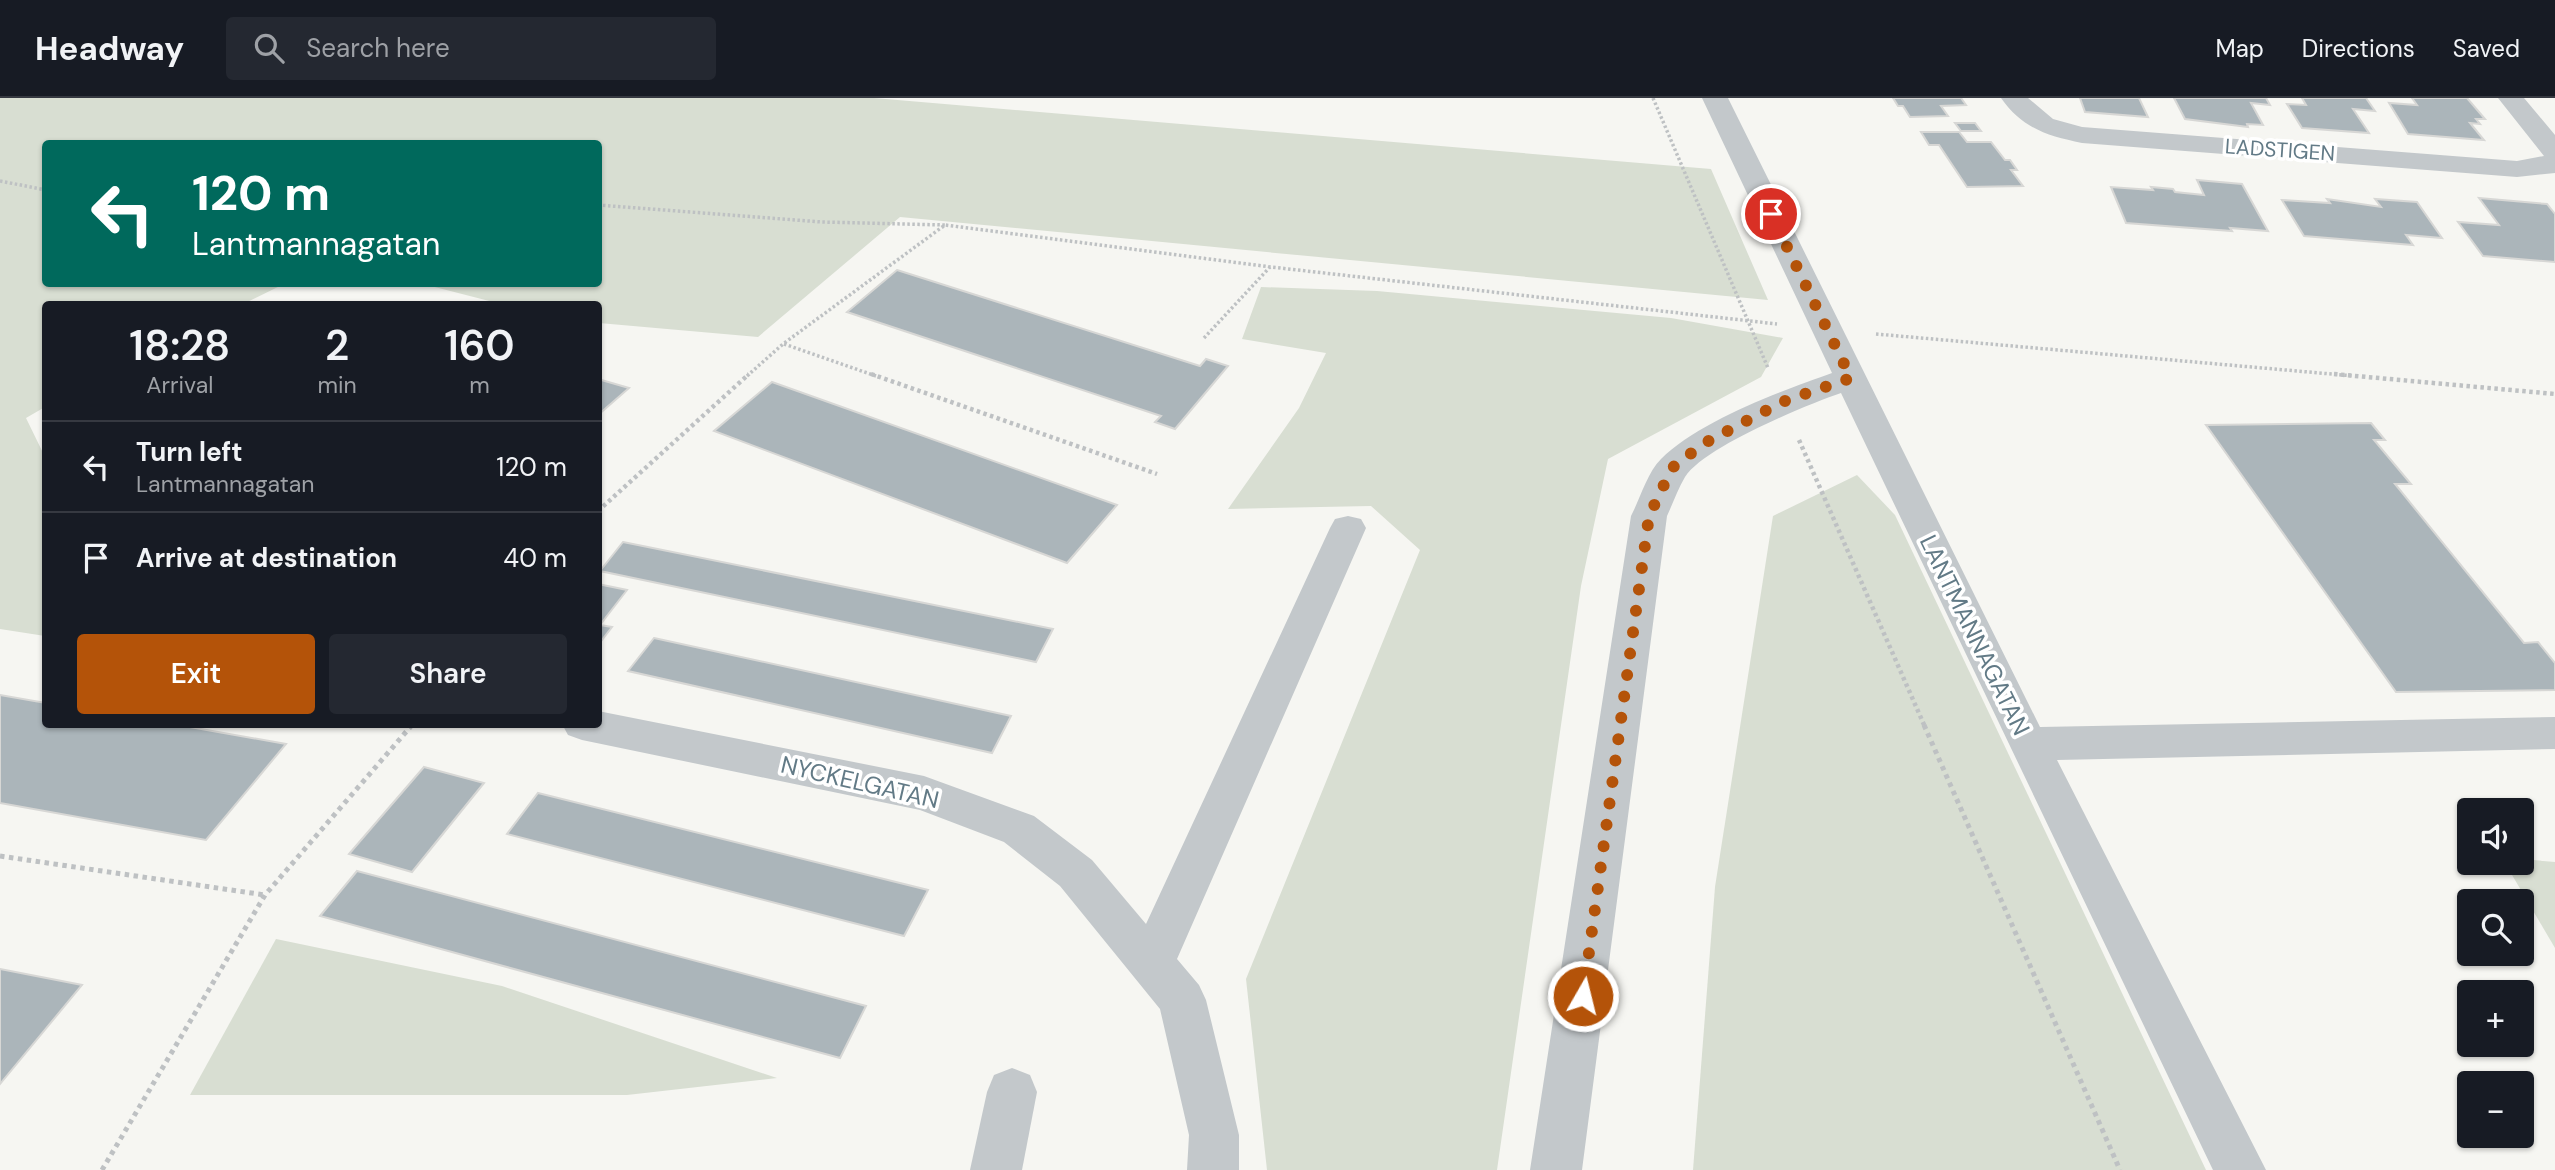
<!DOCTYPE html>
<html lang="en">
<head>
<meta charset="utf-8">
<style>
	:root { --surface:#171b24; --page:#242831; --text:#f1f3f6; --muted:#9ea1a6; --line:#363941; --accent:#b45309 }
	body { margin:0; font-family:"DM Sans",sans-serif; background:var(--page); color:var(--text); height:100vh; display:flex; flex-direction:column; font-size:26px; white-space:nowrap }
	* { box-sizing:border-box; margin:0 }
	p { font-size:23px; color:var(--muted) }
	.icon { flex:none; width:38px; height:38px; fill:none; stroke:currentColor; stroke-width:2; stroke-linecap:round; stroke-linejoin:round }
	.map { position:relative; flex:1; overflow:hidden }
	.sheet { position:absolute; left:42px; top:203px; width:560px; height:427px; display:flex; flex-direction:column; background:var(--surface); border-radius:7px; box-shadow:0 2px 5px #0004 }
	.sheet>* { flex:none }
	.top-card { position:absolute; left:42px; top:42px; width:560px; height:147px; border-radius:7px; box-shadow:0 2px 5px #0004; background:#00695c; color:#fff; overflow:hidden }
	.fabs { position:absolute; left:2457px; top:700px; display:grid; gap:14px }
	.fabs a { display:grid; place-items:center; width:77px; height:77px; border-radius:7px; background:var(--surface); box-shadow:0 2px 5px #0004; font-size:35px }
	.pin { position:absolute; display:grid; place-items:center; width:60px; height:60px; color:#fff; margin:-30px; border:4px solid #fff; border-radius:50%; box-shadow:0 2px 7px #0007 }
	.me { position:absolute; width:77px; margin:-38px; rotate:8deg; stroke-linejoin:round; filter:drop-shadow(0 0 5px #0008) }
	.turn { display:flex; align-items:center; gap:24px; height:147px; padding:0 35px; font-size:32px }
	.turn .icon { width:91px; height:91px; stroke-width:2.5 }
	.turn b { display:block; font-size:49px; line-height:60px }
	.eta { display:flex; justify-content:space-evenly; align-items:center; height:119px; text-align:center }
	.eta b { font-size:42px; font-weight:600; line-height:49px }
	.action { display:flex; gap:14px; margin-top:auto; padding:14px 35px }
	.action a { flex:1; height:80px; border-radius:7px; background:var(--accent); color:#fff; font-size:28px; font-weight:600; line-height:80px; text-align:center }
	.action a+a { background:var(--page); color:var(--text) }
	ul { padding:0; list-style:none }
	li { display:flex; align-items:center; gap:21px; height:91px; padding:0 35px; border-top:2px solid var(--line) }
	li div { flex:1 }
	li b { display:block; font-size:26px }
	li em { font-style:normal }
	header { display:flex; align-items:center; gap:42px; box-sizing:border-box; height:98px; padding:0 35px; background:var(--surface); border-bottom:2px solid var(--line) }
	header strong { font-size:33px }
	nav { display:flex; gap:38px; margin-inline-start:auto; font-size:24px }
	.search { width:490px; height:63px; background:var(--page); display:flex; align-items:center; gap:18px; box-sizing:border-box; padding:0 24px; border-radius:7px; color:var(--muted); font-size:26px }
	.map>svg:first-child { display:block }
</style>
</head>
<body>
<header>
<strong>Headway</strong>
<div class="search"><svg class="icon" aria-label="search" viewBox="0 0 24 24"><circle cx="10" cy="10" r="6"/><path d="M15 15l6 6"/></svg>Search here</div>
<nav><a>Map</a><a>Directions</a><a>Saved</a></nav>
</header>
<div class="map">
<svg width="2555" height="1072" viewBox="0 0 2555 1072">
	<rect width="100%" height="100%" fill="#f6f6f2"/>
	<!-- green -->
	<g fill="#d8ded2">
		<polygon points="0,0 874,0 1711,71 1768,202 900,119 758,239 599,225 598,206 501,206 423,186 598,186 598,46 46,46 46,186 284,186 243,206 46,206 45,309 26,320 45,359 45,538 0,531"/>
		<polygon points="1261,189 1377,193 1671,220 1783,240 1761,279 1608,361 1581,488 1497,1072 1267,1072 1246,881 1420,452 1371,408 1228,411 1299,310 1326,255 1242,241"/>
		<polygon points="1857,377 1895,417 2206,1072 1693,1072 1715,789 1773,418"/>
		<polygon points="2522,761 2555,764 2555,850 2505,765 2522,765"/>
		<polygon points="276,841 502,888 777,980 627,997 190,997"/>
	</g>
	<!-- building -->
	<g fill="#abb5ba" stroke="#d7d7d5" stroke-width="2">
		<polygon points="1893,0 1961,0 1966,7 1941,8 1948,18 1910,19 1903,8 1898,8"/>
		<polygon points="2080,0 2139,0 2148,19 2085,14"/>
		<polygon points="2174,0 2266,0 2270,7 2251,5 2263,27 2247,26 2248,29 2185,21"/>
		<polygon points="2302,0 2366,0 2375,13 2353,11 2369,35 2302,30 2287,6 2306,7"/>
		<polygon points="2412,0 2467,0 2485,21 2476,21 2480,26 2470,25 2484,42 2408,36 2389,5 2417,7"/>
		<polygon points="1955,25 1975,25 1981,33 1961,33"/>
		<polygon points="1921,34 1959,34 1967,44 1991,44 2005,62 2010,62 2017,72 2011,72 2023,88 1967,89 1939,47 1929,47"/>
		<polygon points="2197,82 2242,86 2268,133 2230,130 2232,133 2126,125 2111,89 2153,92 2151,89 2173,91 2175,94 2204,97"/>
		<polygon points="2479,100 2547,106 2555,116 2555,164 2483,158 2458,124 2499,127"/>
		<polygon points="2327,101 2381,109 2375,101 2417,104 2442,140 2406,137 2413,147 2304,138 2282,102 2330,105"/>
		<polygon points="897,172 1200,268 1206,261 1228,268 1175,331 1155,324 1161,318 847,214"/>
		<polygon points="598,281 629,290 598,317"/>
		<polygon points="772,284 1117,407 1067,465 714,333"/>
		<polygon points="2371,325 2385,342 2374,342 2411,386 2395,386 2524,545 2538,544 2555,565 2555,592 2396,594 2206,327"/>
		<polygon points="623,444 1053,531 1036,564 600,473"/>
		<polygon points="598,486 627,492 600,527 612,529 598,547"/>
		<polygon points="654,540 1011,618 992,655 628,573"/>
		<polygon points="0,597 46,605 46,626 173,626 286,646 206,742 0,705"/>
		<polygon points="424,669 484,685 412,774 349,756"/>
		<polygon points="538,695 928,792 904,838 507,736"/>
		<polygon points="357,773 866,908 840,960 320,818"/>
		<polygon points="0,871 82,887 0,986"/>
	</g>
	<g fill="none" stroke-linecap="round" stroke-linejoin="round">
		<!-- path-far2 -->
		<g stroke="#bec1c3" stroke-width="3.5" stroke-dasharray="2.5 2.5" stroke-linecap="butt">
			<polyline points="1653,0 1768,270"/>
			<polyline points="0,83 46,92"/>
			<polyline points="598,107 822,124 945,127"/>
			<polyline points="1876,236 2354,278"/>
			<polyline points="1204,240 1270,169"/>
			<polyline points="784,246 876,278"/>
			<polyline points="747,278 783,246 945,127 1271,169 1777,226"/>
		</g>
		<!-- path-far1 -->
		<g stroke="#bec1c3" stroke-width="4.5" stroke-dasharray="3.5 3.5" stroke-linecap="butt">
			<polyline points="871,276 1157,376"/>
			<polyline points="2334,276 2555,296"/>
			<polyline points="1799,342 1925,629"/>
			<polyline points="598,413 749,276"/>
			<polyline points="410,629 413,626"/>
		</g>
		<!-- path -->
		<g stroke="#bec1c3" stroke-width="5" stroke-dasharray="4.5 4.5" stroke-linecap="butt">
			<polyline points="1924,627 2120,1072"/>
			<polyline points="0,758 265,797"/>
			<polyline points="102,1072 265,797 412,627"/>
		</g>
		<!-- minor -->
		<g fill="#c3c8cb" fill-rule="evenodd">
			<path d="M1702 0H1728L2040 629 2555 619V651L2057 662 2266 1072H2213L1841 295C1806 307 1704 349 1685 379 1678 391 1673 405 1667 418L1582 1072H1530L1631 418C1640 401 1647 375 1661 361 1699 323 1781 293 1832 275Z"/>
			<path d="M2001 0H2028L2053 21 2082 29 2517 63 2544 58 2498 0H2524L2555 37V75L2517 79 2082 45C2047 38 2022 30 2001 0Z"/>
			<polygon points="1348,418 1361,421 1366,430 1177,861 1199,887 1206,902 1239,1037 1239,1072 1187,1072 1189,1037 1160,911 1060,788 1004,744 920,712 582,642 568,637 562,626 598,626 598,613 924,678 1034,718 1092,762 1146,826 1330,430 1335,421"/>
			<polygon points="1012,970 1030,977 1037,994 1022,1072 970,1072 987,994 994,977"/>
		</g>
	</g>
	<g fill="none" stroke-linecap="round" stroke-linejoin="round">
		<!-- route -->
		<polyline stroke="#b45309" stroke-width="12" stroke-dasharray="0 21.6" points="1583,898 1649,418 1672,370 1703,346 1782,304 1851,280 1771,116"/>
	</g>
	<g text-anchor="middle" dominant-baseline="central" stroke-width="7" stroke-linejoin="round" paint-order="stroke">
		<!-- far-street labels -->
		<g font-size="21" fill="#627a86" stroke="#fff">
			<text transform="translate(2280 52) rotate(4)">LADSTIGEN</text>
		</g>
		<!-- street labels -->
		<g font-size="24" fill="#627a86" stroke="#fff">
			<text transform="translate(1975 537) rotate(64)">LANTMANNAGATAN</text>
			<text transform="translate(860 684) rotate(13)">NYCKELGATAN</text>
		</g>
	</g>
</svg>
<div class="fabs">
<a><svg class="icon" aria-label="sound" viewBox="0 0 24 24"><path d="M4 9h4l5-4v14l-5-4H4zM17 9q2 3 0 6"/></svg></a>
<a><svg class="icon" aria-label="search" viewBox="0 0 24 24"><circle cx="10" cy="10" r="6"/><path d="M15 15l6 6"/></svg></a>
<a>+</a>
<a>−</a>
</div>
<div class="pin" style="left:1771px;top:116px;background:#d93025"><svg class="icon" aria-label="arrive" viewBox="0 0 24 24"><path d="M6 21V4h12l-3 4 3 4H6"/></svg></div>
<svg class="me" style="left:1583px;top:898px" viewBox="-20 -20 40 40"><circle r="17" fill="#b45309" stroke="#fff" stroke-width="3"/><path d="M0-11L8 9 0 5-8 9z" fill="#fff"/></svg>
<div class="top-card">
<div class="turn"><svg class="icon" aria-label="left" viewBox="0 0 24 24"><path d="M17 20v-9H6M10 6l-5 5 5 5"/></svg><div><b>120 m</b>Lantmannagatan</div></div>
</div>
<section class="sheet">
<div class="eta">
<div><b>18:28</b><p>Arrival</p></div>
<div><b>2</b><p>min</p></div>
<div><b>160</b><p>m</p></div>
</div>
<ul>
<li><svg class="icon" aria-label="left" viewBox="0 0 24 24"><path d="M17 20v-9H6M10 6l-5 5 5 5"/></svg><div><b>Turn left</b><p>Lantmannagatan</p></div><em>120 m</em></li>
<li><svg class="icon" aria-label="arrive" viewBox="0 0 24 24"><path d="M6 21V4h12l-3 4 3 4H6"/></svg><div><b>Arrive at destination</b></div><em>40 m</em></li>
</ul>
<div class="action"><a>Exit</a><a>Share</a></div>
</section>
</div>
</body>
</html>
